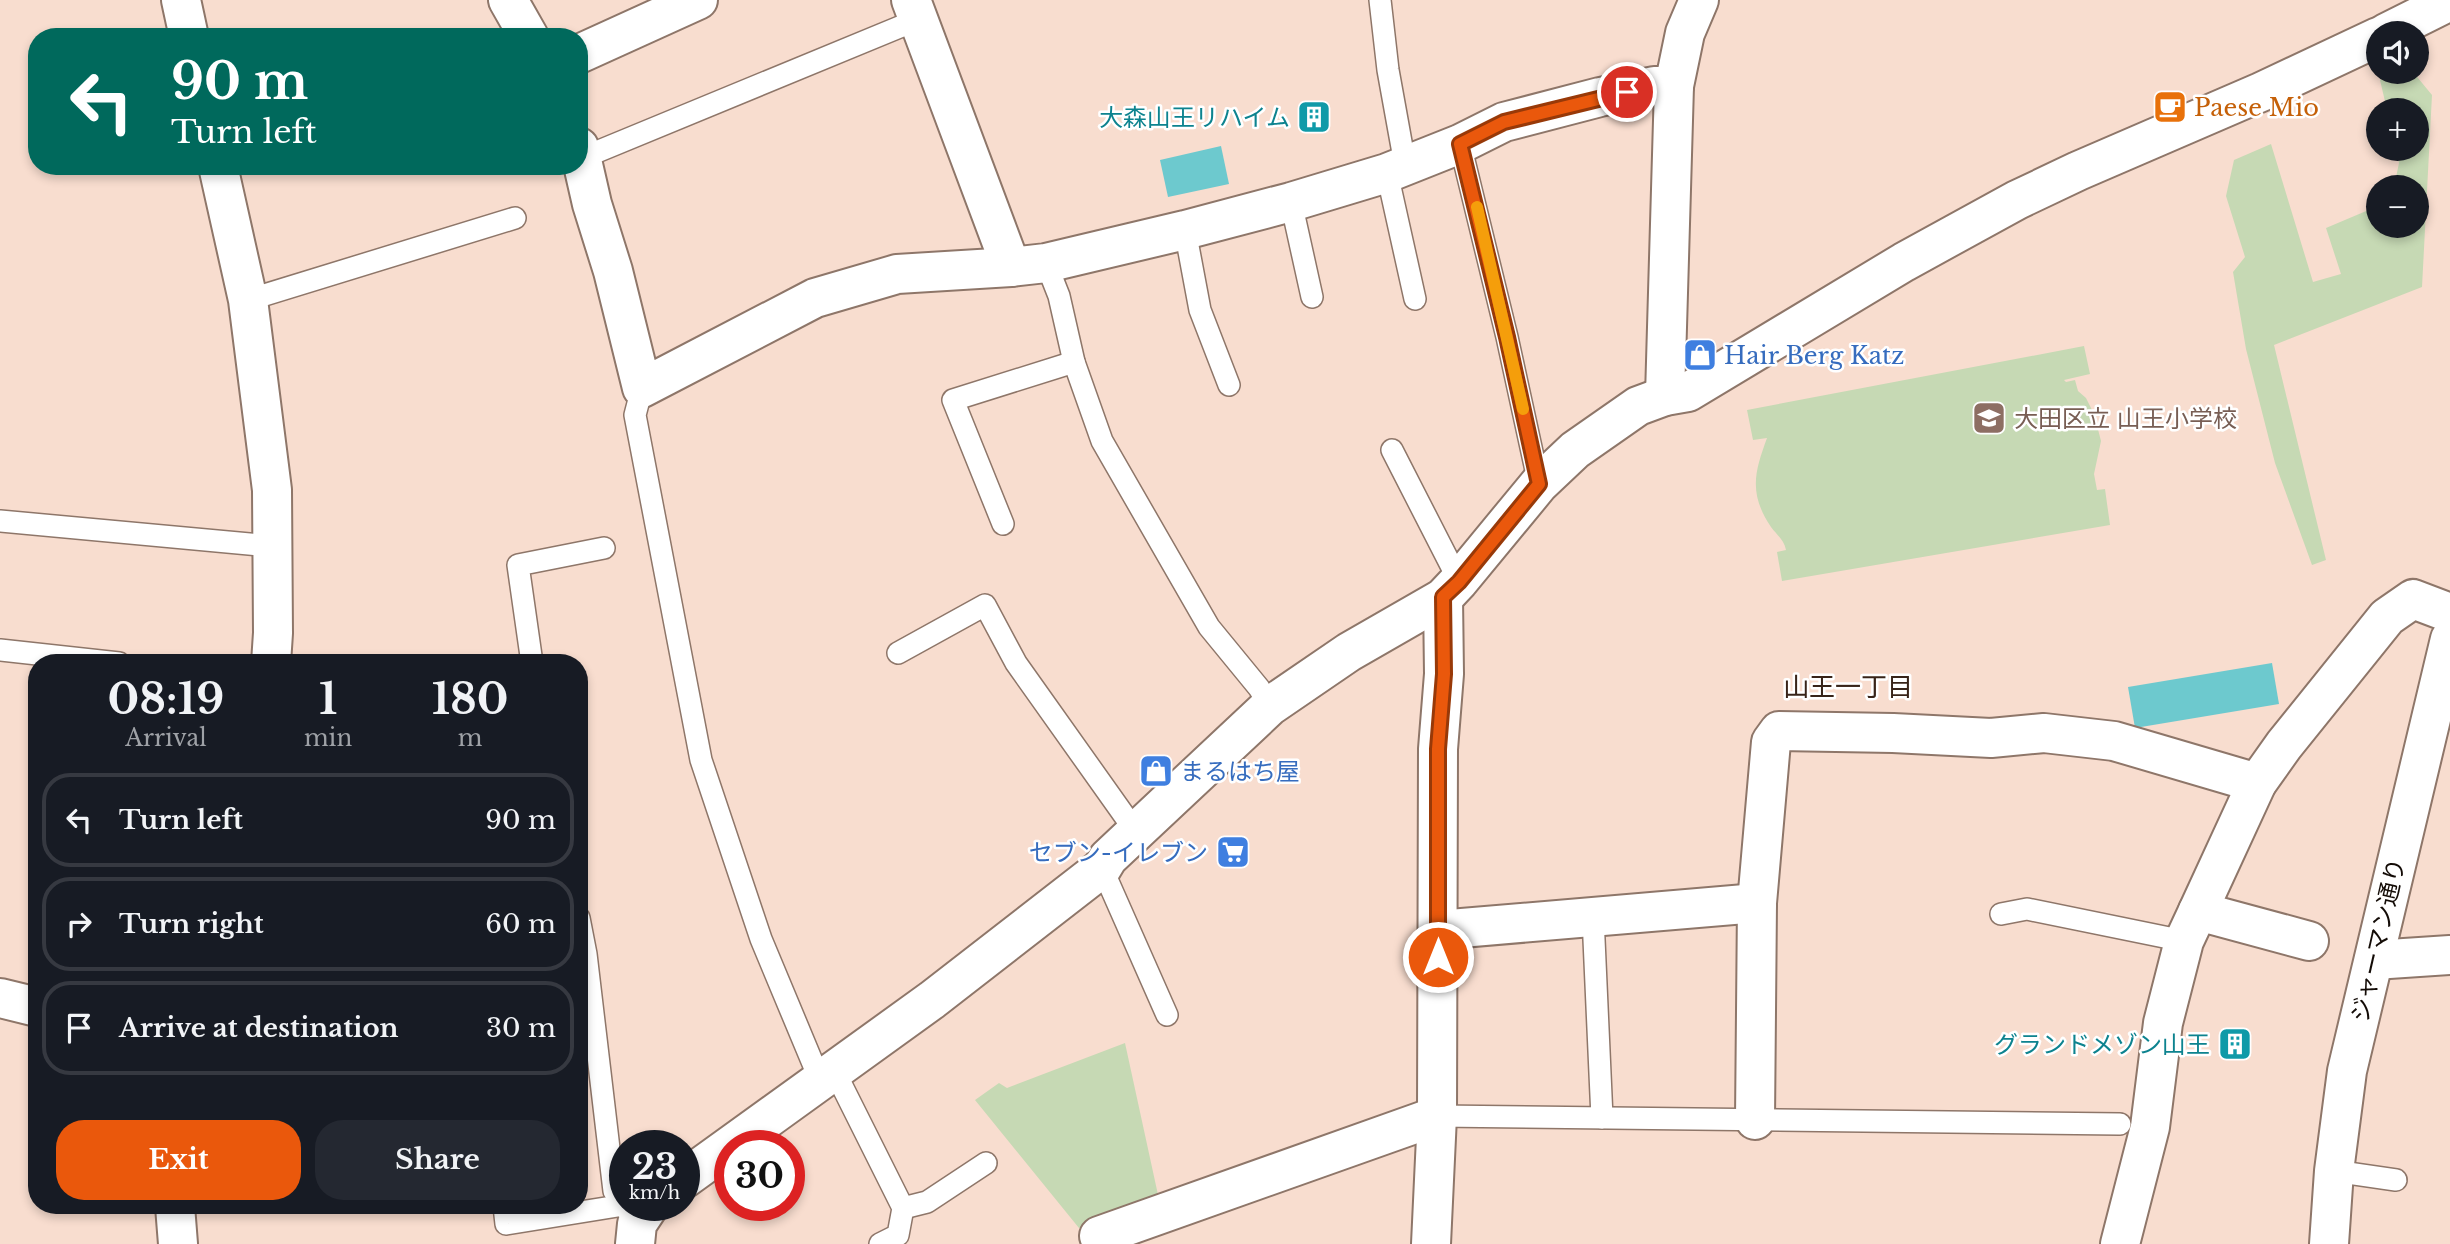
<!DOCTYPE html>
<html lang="en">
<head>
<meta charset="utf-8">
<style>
	:root { --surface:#171b24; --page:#242831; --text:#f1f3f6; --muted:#9ea1a6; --line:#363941; --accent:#ea580c }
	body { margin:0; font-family:"Libre Baskerville","Noto Sans JP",serif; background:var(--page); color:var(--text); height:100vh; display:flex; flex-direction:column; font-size:26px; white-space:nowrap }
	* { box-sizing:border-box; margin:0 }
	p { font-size:23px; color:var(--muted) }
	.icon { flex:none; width:38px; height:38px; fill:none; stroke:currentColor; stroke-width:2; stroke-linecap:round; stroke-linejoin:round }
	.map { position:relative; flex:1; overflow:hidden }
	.details { position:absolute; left:28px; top:654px; width:560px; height:560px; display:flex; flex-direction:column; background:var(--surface); border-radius:28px; box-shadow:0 4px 10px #0003 }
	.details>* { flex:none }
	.top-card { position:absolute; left:28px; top:28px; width:560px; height:147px; border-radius:28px; box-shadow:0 4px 10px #0003; background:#00695c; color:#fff; overflow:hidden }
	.controls { position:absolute; left:2366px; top:21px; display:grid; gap:14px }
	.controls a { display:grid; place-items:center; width:63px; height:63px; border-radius:50%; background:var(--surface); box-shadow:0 4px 10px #0003; font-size:35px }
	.speed { position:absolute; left:609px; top:1130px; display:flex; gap:14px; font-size:35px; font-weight:700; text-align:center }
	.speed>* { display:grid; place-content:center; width:91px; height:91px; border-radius:50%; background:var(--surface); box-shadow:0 4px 10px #0003; line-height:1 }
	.speed small { font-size:18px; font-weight:400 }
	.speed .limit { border:10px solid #d22; background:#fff; color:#111 }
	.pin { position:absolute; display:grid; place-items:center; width:60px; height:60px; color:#fff; margin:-30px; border:4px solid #fff; border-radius:50%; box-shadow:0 2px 7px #0007 }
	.me { position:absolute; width:77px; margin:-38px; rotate:0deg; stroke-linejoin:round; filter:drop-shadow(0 0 5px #0008) }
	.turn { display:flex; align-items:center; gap:24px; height:147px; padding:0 28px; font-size:32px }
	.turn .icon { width:91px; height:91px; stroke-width:2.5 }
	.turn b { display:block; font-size:49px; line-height:60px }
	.eta { display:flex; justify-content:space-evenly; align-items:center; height:119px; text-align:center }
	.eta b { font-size:42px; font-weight:800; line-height:49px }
	.cta { display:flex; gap:14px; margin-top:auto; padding:14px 28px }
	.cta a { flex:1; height:80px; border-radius:28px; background:var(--accent); color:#fff; font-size:28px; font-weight:800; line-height:80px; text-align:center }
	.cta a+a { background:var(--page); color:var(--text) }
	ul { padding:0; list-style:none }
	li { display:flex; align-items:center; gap:21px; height:94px; margin:0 14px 10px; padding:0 14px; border:4px solid var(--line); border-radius:28px }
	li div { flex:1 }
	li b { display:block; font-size:26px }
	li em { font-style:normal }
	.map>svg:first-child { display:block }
</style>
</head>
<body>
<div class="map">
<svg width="2450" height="1244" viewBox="0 0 2450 1244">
	<rect width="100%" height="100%" fill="#f8ddcf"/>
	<!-- green -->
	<g fill="#c6d9b4">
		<polygon points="2394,72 2413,72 2432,95 2422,287 2274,345 2326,560 2312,565 2275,463 2246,349 2233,272 2245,257 2226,196 2234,160 2271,144 2313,282 2341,274 2326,228 2378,206 2378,226 2417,226 2417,187 2394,187 2399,163 2396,149 2417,149 2417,110 2387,110 2380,80"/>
		<path d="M2084 346 2090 374 2064 380 2066 382 2075 380 2078 391 2086 398 2094 414 2101 441 2094 474 2097 490 2105 489 2110 525 1782 581 1777 552 1786 550C1784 540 1777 535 1771 527 1748 493 1755 471 1767 438L1753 440 1747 410Z"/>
		<polygon points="1125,1043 1160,1204 1079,1228 975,1100 999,1083 1007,1088"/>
	</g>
	<!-- water -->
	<g fill="#6dc9ce">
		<polygon points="1221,146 1229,184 1168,197 1160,160"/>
		<polygon points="2272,663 2279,704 2135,728 2128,687"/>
	</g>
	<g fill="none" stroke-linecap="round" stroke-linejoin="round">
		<defs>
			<g id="service">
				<polyline points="1380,0 1388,70 1405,164"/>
				<polyline points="1460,144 1507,337 1539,484"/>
				<polyline points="582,158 919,19"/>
				<polyline points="1387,173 1415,299"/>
				<polyline points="1291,202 1312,297"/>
				<polyline points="1185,230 1200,310 1229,385"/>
				<polyline points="1046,263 1059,296 1074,362 1102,441 1209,627 1259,688 1270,706"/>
				<polyline points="248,300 515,218"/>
				<polyline points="642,388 635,415 701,760 761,939 814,1066 818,1083"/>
				<polyline points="1392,450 1459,581"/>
				<polyline points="0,521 271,546"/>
				<polyline points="1003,524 953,400 1074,362"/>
				<polyline points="0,650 119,663"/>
				<polyline points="898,653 985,605 1016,663 1136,832"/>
				<polyline points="532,663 518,565 604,548"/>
				<polyline points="1102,868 1167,1015"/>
				<polyline points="2001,914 2027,909 2184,941"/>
				<polyline points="1593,917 1602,1118"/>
				<polyline points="579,918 586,954 614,1191 637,1224"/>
				<polyline points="835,1072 903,1208 898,1235 880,1244"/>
				<polyline points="1437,1116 2120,1124"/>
				<polyline points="2334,1171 2396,1180"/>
				<polyline points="504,1206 506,1224 624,1205"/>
				<polyline points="903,1208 927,1202 986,1163"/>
			</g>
			<g id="minor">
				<polyline points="181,0 189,37"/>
				<polyline points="508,0 529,37"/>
				<polyline points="911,0 1011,267"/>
				<polyline points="2386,33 2450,1"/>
				<polyline points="579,54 698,0"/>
				<polyline points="579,147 592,204 613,271 642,388 815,298 897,274 1011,267 1046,263 1185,230 1291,202 1387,173 1460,144 1504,122 1600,97 1654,86 1674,86"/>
				<polyline points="218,166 248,300 272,490 273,633 271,663"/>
				<polyline points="1665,396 1674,86 1685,33 1699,0"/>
				<polyline points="2198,911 2309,941"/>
				<polyline points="1438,930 1757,903"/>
				<polyline points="2374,960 2450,955"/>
				<polyline points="0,998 37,1007"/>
				<polyline points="1755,1120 1757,903 1771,742 1779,731 1893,733 1991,738 2044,733 2114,741 2257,783"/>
				<polyline points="684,1179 932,1000 1102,868 1108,858 1270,706 1349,652 1443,598 1459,581 1539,484 1575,450 1638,406 1665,396 1688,392 1904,262 2017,200 2078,171 2261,92 2378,37"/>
				<polyline points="175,1206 178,1244"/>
				<polyline points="1099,1236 1437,1116"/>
				<polyline points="635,1244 637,1224 649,1206"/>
				<polyline points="1431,1244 1437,1116 1438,749 1444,674 1443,598"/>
				<polyline points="2120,1244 2150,1127 2163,1023 2184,941 2198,911 2257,783 2284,745 2387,617 2413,599 2450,613"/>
			</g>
			<polyline id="tertiary" points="2329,1244 2334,1171 2347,1071 2450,639"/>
		</defs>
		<!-- service casing -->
		<use href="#service" stroke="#8e7669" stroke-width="24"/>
		<!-- minor casing -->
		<use href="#minor" stroke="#8e7669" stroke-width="42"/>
		<!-- tertiary casing -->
		<use href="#tertiary" stroke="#8e7669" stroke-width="42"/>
		<!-- service -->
		<use href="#service" stroke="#fff" stroke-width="21"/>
		<!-- minor -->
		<use href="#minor" stroke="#fff" stroke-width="38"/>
		<!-- tertiary -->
		<use href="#tertiary" stroke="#fff" stroke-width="38"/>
	</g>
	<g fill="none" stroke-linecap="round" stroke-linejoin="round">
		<defs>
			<polyline id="route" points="1438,957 1438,749 1444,674 1443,597 1459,582 1539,484 1507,337 1460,144 1504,122 1627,92"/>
		</defs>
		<!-- route casing -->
		<use href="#route" stroke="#983908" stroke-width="18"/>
		<!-- route -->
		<use href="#route" stroke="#ea580c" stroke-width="12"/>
		<!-- slow -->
		<polyline stroke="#f59e0b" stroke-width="12" points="1477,207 1523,409"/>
	</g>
	<!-- icons -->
	<defs>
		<symbol id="cafe-square" viewBox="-11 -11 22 22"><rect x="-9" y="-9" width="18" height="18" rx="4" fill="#e8710a" stroke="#fff"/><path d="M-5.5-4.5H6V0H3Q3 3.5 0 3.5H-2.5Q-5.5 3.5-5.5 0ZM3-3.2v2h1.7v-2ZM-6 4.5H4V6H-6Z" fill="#fff"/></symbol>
		<symbol id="building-square" viewBox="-11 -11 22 22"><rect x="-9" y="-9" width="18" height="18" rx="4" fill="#0f9aa8" stroke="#fff"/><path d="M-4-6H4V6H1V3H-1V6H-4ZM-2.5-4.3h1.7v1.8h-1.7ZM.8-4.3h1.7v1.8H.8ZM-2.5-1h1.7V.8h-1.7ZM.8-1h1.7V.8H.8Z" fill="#fff"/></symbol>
		<symbol id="shop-square" viewBox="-11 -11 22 22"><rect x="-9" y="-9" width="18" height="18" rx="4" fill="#3f7fe0" stroke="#fff"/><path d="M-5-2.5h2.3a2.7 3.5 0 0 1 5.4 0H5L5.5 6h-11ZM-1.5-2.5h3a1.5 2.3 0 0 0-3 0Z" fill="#fff"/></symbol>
		<symbol id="school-square" viewBox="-11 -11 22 22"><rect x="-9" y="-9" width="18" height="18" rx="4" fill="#8d6e63" stroke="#fff"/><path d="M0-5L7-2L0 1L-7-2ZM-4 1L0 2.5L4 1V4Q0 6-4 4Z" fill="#fff"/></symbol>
		<symbol id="supermarket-square" viewBox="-11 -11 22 22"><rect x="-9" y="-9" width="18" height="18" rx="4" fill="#3f7fe0" stroke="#fff"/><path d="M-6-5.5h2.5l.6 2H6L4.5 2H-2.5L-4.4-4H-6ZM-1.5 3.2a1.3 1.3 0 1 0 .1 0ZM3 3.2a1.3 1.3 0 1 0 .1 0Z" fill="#fff"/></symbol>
	</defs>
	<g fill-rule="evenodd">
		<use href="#cafe-square" x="2151" y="88" width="38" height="38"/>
		<use href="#building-square" x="1295" y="98" width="38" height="38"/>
		<use href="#shop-square" x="1681" y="336" width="38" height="38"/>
		<use href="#school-square" x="1970" y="399" width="38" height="38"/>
		<use href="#shop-square" x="1137" y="752" width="38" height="38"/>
		<use href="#supermarket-square" x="1214" y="833" width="38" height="38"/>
		<use href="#building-square" x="2216" y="1025" width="38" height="38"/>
	</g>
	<g text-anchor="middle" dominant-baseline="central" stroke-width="5" stroke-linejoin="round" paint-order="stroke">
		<!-- food labels -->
		<g font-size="24" fill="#c56008" stroke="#fff" text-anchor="start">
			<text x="2194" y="107">Paese Mio</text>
		</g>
		<!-- culture labels -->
		<g font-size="24" fill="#0d838f" stroke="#fff" text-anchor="end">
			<text x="1290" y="117">大森山王リハイム</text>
			<text x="2210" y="1044">グランドメゾン山王</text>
		</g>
		<!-- shop labels -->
		<g font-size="24" fill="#366cbe" stroke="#fff" text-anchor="start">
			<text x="1724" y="355">Hair Berg Katz</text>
			<text x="1180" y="771">まるはち屋</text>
			<text x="1208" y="852" text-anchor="end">セブン-イレブン</text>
		</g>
		<!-- education labels -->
		<g font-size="24" fill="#785e54" stroke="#fff" text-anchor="start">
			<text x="2014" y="418">大田区立 山王小学校</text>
		</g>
		<!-- street labels -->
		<g font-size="24" fill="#130b06" stroke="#fff">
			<text transform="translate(2378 940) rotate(-77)">ジャーマン通り</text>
		</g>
		<!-- neighbourhood labels -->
		<g font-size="26" fill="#382419" stroke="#fff">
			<text x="1848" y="687">山王一丁目</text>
		</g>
	</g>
</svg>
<div class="controls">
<a><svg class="icon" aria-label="sound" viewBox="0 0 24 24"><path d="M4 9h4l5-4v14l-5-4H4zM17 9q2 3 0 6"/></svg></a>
<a>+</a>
<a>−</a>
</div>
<div class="speed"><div>23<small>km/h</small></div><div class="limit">30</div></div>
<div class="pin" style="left:1627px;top:92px;background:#d93025"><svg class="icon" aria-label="arrive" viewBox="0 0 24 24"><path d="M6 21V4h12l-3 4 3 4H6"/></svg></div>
<svg class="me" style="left:1438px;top:957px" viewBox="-20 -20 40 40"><circle r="17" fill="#ea580c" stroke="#fff" stroke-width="3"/><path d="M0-11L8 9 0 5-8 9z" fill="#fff"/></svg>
<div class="top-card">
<div class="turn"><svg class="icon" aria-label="left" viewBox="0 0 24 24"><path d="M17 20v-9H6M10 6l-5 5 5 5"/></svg><div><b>90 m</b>Turn left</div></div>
</div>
<section class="details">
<div class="eta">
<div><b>08:19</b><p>Arrival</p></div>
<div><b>1</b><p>min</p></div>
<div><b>180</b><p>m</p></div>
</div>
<ul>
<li><svg class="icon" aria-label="left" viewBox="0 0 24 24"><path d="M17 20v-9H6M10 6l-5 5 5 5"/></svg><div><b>Turn left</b></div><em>90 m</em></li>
<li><svg class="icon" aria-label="right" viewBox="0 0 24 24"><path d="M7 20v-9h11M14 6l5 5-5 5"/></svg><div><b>Turn right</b></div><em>60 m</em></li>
<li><svg class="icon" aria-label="arrive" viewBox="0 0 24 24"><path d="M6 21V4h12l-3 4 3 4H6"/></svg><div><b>Arrive at destination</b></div><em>30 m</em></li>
</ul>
<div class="cta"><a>Exit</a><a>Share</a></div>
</section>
</div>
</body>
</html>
